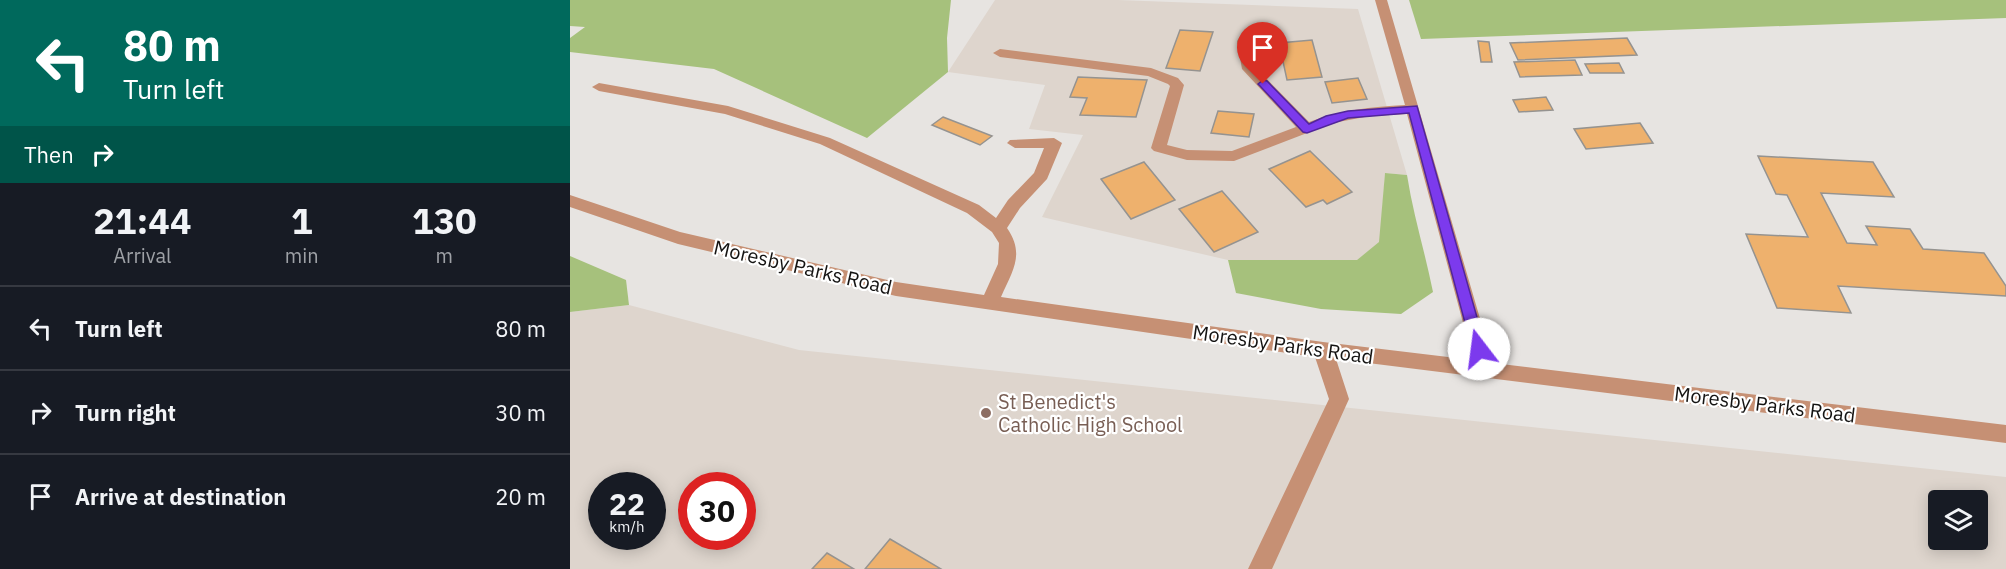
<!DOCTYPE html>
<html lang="en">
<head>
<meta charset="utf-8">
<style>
	:root { --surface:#171b24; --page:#242831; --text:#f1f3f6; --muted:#9ea1a6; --line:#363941 }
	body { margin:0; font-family:"IBM Plex Sans",sans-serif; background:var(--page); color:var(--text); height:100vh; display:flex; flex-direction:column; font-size:22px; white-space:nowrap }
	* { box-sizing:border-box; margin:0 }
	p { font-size:20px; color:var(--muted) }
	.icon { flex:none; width:33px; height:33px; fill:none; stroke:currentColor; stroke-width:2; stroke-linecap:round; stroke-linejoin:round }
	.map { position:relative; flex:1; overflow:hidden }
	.sheet { display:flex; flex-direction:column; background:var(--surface); width:570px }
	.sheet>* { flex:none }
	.guide { background:#00695c; color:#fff; overflow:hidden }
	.buttons { position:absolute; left:1358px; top:490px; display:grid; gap:12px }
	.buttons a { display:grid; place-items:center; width:60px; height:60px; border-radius:6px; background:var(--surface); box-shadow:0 3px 15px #0003; font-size:30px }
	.speed { position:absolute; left:18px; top:472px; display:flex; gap:12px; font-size:30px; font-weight:700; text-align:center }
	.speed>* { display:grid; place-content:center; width:78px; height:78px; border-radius:50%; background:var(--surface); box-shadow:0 3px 15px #0003; line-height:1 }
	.speed small { font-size:15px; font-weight:400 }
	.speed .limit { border:9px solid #d22; background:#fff; color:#111 }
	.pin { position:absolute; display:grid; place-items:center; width:51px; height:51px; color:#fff; margin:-62px -26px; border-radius:50% 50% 50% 0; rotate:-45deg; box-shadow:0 0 6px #0007 }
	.pin .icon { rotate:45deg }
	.me { position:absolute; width:66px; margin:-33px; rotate:345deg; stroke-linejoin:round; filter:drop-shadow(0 0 4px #0008) }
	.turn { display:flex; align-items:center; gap:21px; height:126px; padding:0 24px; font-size:27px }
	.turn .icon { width:78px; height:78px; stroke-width:2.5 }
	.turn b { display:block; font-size:42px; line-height:51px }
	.then { display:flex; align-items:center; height:57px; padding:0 24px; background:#0003; gap:12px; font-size:22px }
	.eta { display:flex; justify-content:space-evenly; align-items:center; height:102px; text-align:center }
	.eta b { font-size:36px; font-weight:800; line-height:42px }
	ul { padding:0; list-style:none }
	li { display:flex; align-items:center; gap:18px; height:84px; padding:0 24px; border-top:2px solid var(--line) }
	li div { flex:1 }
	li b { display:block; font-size:22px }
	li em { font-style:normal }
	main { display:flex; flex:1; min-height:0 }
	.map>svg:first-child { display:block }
</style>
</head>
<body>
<main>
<section class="sheet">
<div class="guide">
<div class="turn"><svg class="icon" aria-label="left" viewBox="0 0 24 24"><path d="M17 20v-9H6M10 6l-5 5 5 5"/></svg><div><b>80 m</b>Turn left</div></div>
<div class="then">Then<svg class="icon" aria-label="right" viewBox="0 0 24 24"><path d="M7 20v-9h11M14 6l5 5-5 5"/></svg></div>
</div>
<div class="eta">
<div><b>21:44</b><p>Arrival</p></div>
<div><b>1</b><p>min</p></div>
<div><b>130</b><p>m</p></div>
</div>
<ul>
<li><svg class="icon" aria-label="left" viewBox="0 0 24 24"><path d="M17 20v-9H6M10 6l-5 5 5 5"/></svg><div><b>Turn left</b></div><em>80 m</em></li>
<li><svg class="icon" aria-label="right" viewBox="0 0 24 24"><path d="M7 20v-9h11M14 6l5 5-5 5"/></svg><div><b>Turn right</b></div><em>30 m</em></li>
<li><svg class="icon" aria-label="arrive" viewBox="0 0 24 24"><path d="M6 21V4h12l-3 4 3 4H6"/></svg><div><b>Arrive at destination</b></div><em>20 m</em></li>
</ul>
</section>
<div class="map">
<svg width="1436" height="569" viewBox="0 0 1436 569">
	<rect width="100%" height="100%" fill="#e7e4e1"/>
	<!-- built -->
	<g fill="#ded5cd" fill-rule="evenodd">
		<polygon points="425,0 548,0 788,9 837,175 815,173 810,242 787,260 658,260 472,217 513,135 459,129 475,85 378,72"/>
		<path d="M59 305 229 350 1436 477V569H0V312ZM32 486H82V537H32ZM122 486H172V537H122ZM1368 501H1407V540H1368Z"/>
	</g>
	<!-- green -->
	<g fill="#a6c17c">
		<polygon points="0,0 381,0 377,38 378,72 297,138 144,69 0,52 0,38 15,27 0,26"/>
		<polygon points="839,0 1436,0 1436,18 851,39"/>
		<path d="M815 173 837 175C843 214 855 252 863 292L831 314 751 309 666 293 658 260H787L809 242Z"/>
		<polygon points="0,256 56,280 59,305 0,312"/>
	</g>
	<!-- building -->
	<g fill="#eeb16d" stroke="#959390" stroke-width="1.5">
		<polygon points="610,30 643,32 630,71 596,68"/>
		<polygon points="1057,38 1067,55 948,60 940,43"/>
		<polygon points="742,40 752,77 717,80 709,43"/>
		<polygon points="908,41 919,42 922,62 911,62"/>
		<polygon points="1005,60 1012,75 950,77 944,62"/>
		<polygon points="1049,63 1054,73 1020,73 1015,64"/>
		<polygon points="508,77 577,80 566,117 510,115 517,98 500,97"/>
		<polygon points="788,78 797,99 762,103 755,82"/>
		<polygon points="976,97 983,110 949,112 943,100"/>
		<polygon points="648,111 684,114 679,137 641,133"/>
		<polygon points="373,117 422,136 410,145 362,125"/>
		<polygon points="1070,123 1083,143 1016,149 1004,129"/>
		<polygon points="740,151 782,192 757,204 753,200 736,207 699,169"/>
		<polygon points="1188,156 1303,162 1324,197 1251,193 1277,243 1307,245 1296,226 1340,229 1353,249 1414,253 1436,286 1436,296 1268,286 1281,313 1207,308 1176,234 1238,237 1217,195 1206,194"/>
		<polygon points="574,162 605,200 561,219 531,179"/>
		<polygon points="652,191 688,232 644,252 609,209"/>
		<polygon points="320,539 371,569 295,569"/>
		<polygon points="257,553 284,569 242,569"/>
	</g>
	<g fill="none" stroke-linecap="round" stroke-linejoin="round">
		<!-- minor -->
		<path fill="#c69074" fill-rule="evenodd" d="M805 0H817L923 363 1436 425V443L766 359 779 399 702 569H678L759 399 745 357 326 296 108 244 0 207V195L110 232 326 282 414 295 428 264 429 243 422 232 397 213 250 144 155 114 29 91 22 87 29 83 158 106 260 138 409 205 426 218 438 200 464 173 474 148H445L437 143 440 140 484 138 492 143 477 179 450 208 437 228C455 254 443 270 431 297L753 342 903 360 837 114 800 116 763 123 664 161 617 160 584 151 581 148 600 86 598 84 578 76 430 57 423 53 430 49 581 68 608 78 614 85 597 145 617 150 662 151 726 127 672 69 667 41 669 38H679L686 68 739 122C769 110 802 107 835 105Z"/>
	</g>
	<!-- route -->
	<polygon fill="#7c3aed" stroke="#51269a" stroke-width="1.5" points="693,80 697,81 739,124 756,116 778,111 847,106 916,349 914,353 904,353 902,349 839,113 778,118 737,133 733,132 690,86 688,84"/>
	<!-- markers -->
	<circle fill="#8d6e63" stroke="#fff" stroke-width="2" cx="416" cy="413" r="6"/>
	<g text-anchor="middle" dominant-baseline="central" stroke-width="4.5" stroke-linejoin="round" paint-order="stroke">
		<!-- street labels -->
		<g font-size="20" fill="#141312" stroke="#fff">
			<text transform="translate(233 267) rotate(13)">Moresby Parks Road</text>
			<text transform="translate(713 344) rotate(8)">Moresby Parks Road</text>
			<text transform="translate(1195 404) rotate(7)">Moresby Parks Road</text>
		</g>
		<!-- education labels -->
		<g font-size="20" fill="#785e54" stroke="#fff" text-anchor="start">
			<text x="428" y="401">St Benedict's<tspan x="428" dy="23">Catholic High School</tspan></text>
		</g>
	</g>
</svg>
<div class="buttons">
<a><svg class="icon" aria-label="layers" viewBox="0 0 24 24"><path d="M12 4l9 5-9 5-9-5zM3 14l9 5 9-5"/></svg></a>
</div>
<div class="speed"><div>22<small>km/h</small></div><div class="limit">30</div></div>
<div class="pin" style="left:693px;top:84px;background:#d93025"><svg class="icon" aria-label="arrive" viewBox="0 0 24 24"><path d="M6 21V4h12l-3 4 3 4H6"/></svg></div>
<svg class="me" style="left:909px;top:349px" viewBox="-20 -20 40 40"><circle r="19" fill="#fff"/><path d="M0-13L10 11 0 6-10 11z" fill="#7c3aed"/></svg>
</div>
</main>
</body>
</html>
